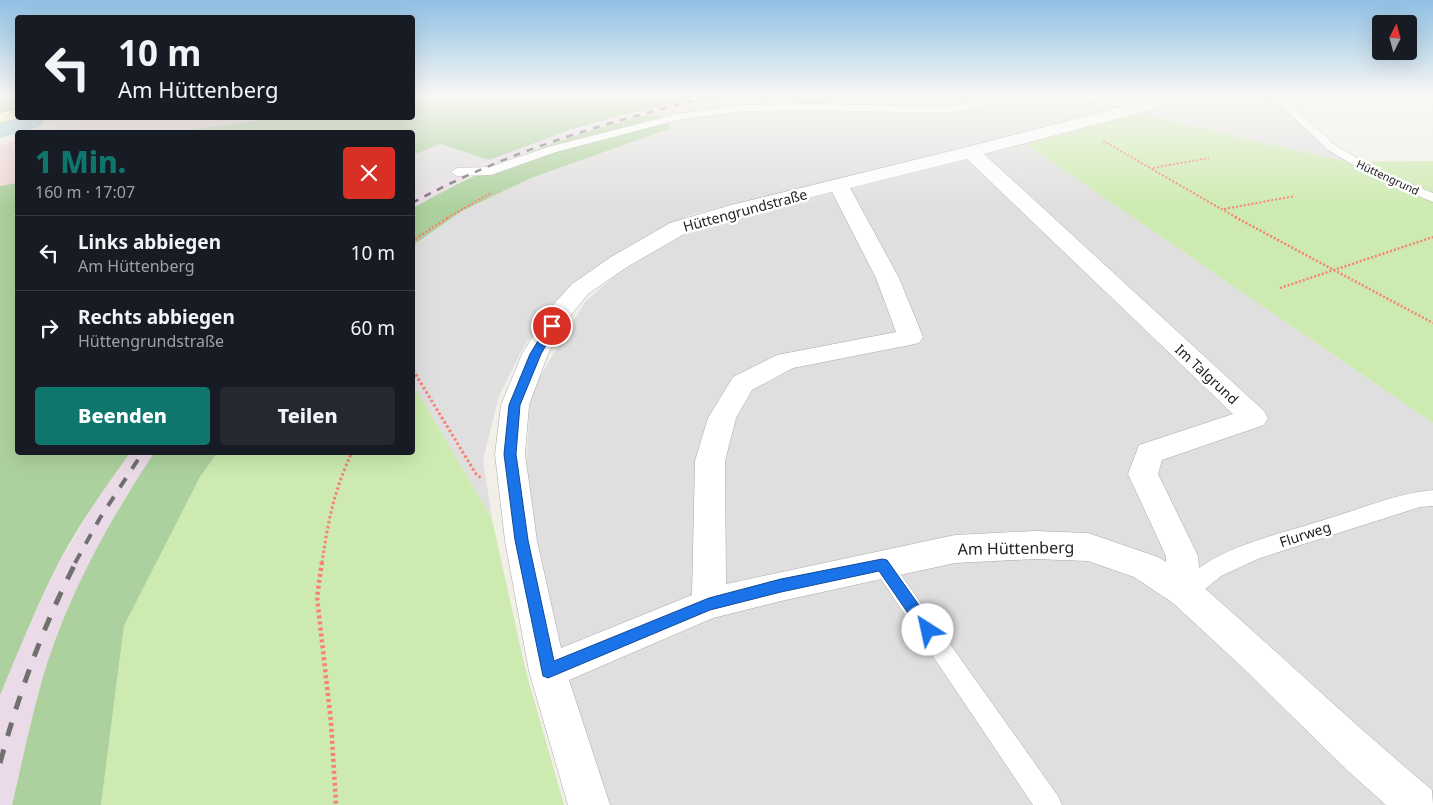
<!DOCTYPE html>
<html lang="de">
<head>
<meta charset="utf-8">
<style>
	:root { --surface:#171b24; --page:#242831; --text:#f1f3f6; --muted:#9ea1a6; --line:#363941; --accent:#0f766e }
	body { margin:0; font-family:"Noto Sans",sans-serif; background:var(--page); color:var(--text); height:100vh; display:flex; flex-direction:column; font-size:19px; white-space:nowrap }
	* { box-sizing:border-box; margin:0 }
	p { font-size:16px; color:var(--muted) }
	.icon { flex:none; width:28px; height:28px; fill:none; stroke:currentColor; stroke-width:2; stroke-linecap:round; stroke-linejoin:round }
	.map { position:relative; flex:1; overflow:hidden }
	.panel { position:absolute; left:15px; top:130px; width:400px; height:325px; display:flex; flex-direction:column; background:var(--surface); border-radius:5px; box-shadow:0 5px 20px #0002 }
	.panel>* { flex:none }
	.hud { position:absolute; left:15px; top:15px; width:400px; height:105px; border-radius:5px; box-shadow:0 5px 20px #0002; background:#171b24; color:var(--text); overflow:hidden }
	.needle { width:32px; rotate:6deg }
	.tools { position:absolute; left:1372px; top:15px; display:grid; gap:10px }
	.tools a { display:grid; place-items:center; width:45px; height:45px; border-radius:5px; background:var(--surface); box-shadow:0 5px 20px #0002; font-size:25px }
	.pin { position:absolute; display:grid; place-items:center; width:42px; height:42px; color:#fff; margin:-21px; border:2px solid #fff; border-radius:50%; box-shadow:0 1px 5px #0007 }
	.me { position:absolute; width:55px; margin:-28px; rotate:325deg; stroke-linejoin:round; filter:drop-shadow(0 0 4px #0008) }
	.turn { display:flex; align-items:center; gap:18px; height:105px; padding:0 20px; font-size:22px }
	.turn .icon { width:65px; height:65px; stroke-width:2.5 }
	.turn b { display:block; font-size:35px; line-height:42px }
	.round { display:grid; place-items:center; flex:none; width:52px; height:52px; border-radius:5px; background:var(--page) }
	.overview { display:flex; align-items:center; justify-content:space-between; height:85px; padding:0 20px }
	h1 { font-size:30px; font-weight:800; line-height:38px; color:var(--accent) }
	.cta { display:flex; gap:10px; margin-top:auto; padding:10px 20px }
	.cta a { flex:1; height:58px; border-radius:5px; background:var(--accent); color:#fff; font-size:20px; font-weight:800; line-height:58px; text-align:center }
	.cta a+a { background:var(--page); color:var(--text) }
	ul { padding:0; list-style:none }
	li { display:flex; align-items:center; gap:15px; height:75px; padding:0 20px; border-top:1px solid var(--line) }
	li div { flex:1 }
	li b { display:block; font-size:19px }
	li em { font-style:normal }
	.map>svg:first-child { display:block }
</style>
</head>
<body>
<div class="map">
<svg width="1433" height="805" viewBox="0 0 1433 805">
	<rect width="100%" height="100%" fill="#f2efe9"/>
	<!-- residential -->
	<g fill="#e0dfdf">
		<polygon points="728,96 998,96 957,106 938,108 741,106 665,118 655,113"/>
		<polygon points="1028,96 1081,97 1120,107 990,142 690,215 627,248 551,311 523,348 499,396 483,460 492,519 413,384 412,245 462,211 531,178 669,129 669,122 695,117 762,110 944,113 967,110"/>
		<polygon points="1166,96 1273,96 1314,138 1348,162 1162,119 1146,112"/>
		<polygon points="440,144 489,160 413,198 413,155"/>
		<polygon points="1026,144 1433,423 1433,805 587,805 525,494 530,393 585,302 620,271 675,238 740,217 894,175"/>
	</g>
	<!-- commercial -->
	<g fill="#f2dad9">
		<polygon points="88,118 275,118 177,132 41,132"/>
		<polygon points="17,140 17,183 0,186 0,146"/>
	</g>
	<!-- industrial -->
	<g fill="#ebdbe8">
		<polygon points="702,96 728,96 625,121 538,148 478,172 413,208 413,198 428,189 489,160 529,144 618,116"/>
		<polygon points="130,453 154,453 122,502 64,620 39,689 12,805 0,805 0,695 29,625 60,561 94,504"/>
	</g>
	<!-- grass -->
	<g fill="#cdebb0">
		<polygon points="1146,112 1162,119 1348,162 1433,161 1433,423 1026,144"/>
		<polygon points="413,384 492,519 525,668 564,805 101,805 124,626 200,477 217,453 412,452"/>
	</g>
	<!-- forest -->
	<g fill="#add19e">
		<polygon points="0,96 17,96 17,109 0,115"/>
		<polygon points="413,96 702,96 618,116 570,130 489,160 440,144 413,155 412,132 177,132 275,118 412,118"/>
		<path d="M655 113 669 122V129L531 178 462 211 413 245V208C489 164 569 134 655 113Z"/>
		<path d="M17 183 18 452 130 453C105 488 79 524 59 562 37 605 19 650 0 695V186Z"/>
		<path d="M154 453H217L200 477 124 626 101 805H12C21 767 29 728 39 691 62 606 106 525 154 453Z"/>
	</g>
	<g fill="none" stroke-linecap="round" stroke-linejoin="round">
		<!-- river -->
		<polygon fill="#aad3df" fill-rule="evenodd" points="15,110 18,110 18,118 46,118 41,126 0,138 0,115"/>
		<defs>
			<g id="service">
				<polygon points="994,96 1010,96 1009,98 961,111 942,113 818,110 742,111 678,120 556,152 491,175 457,176 451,172 457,168 490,167 548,147 677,114 742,105 818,104 942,107 960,105"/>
				<polygon points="1081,96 1099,96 1142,106 1143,108 1138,111 1082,98"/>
				<polygon points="1271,96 1282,96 1336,146 1385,173 1433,193 1433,202 1377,179 1328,150"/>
				<path d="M1433 490V506L1420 507 1260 558 1221 576 1193 599 1185 602 1177 599 1174 592C1179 581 1194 571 1205 564 1239 542 1291 531 1330 518 1363 508 1398 493 1433 490Z"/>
				<polygon points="882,555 889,558 1058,796 1062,805 1033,805 875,570 871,564 875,558"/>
			</g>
			<path id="minor" d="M1149 96H1166L1158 106 1144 112 984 154 1264 411 1268 418 1264 425 1162 460 1158 474 1198 556 1201 585C1279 653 1353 724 1432 790L1433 805H1386L1348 771 1241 666 1173 603 1134 577 1088 561 1035 559 955 563 781 601 713 618 569 680 610 805H568L529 671 505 541 495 454 501 405 522 354 552 306 572 284 611 257 670 223 731 205 967 147 1132 104ZM967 159 1233 414 1139 445 1128 474 1166 556V562L1158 557 1088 533 1035 531 955 535 726 584 725 461 736 418 752 390 793 368 910 345 919 343 923 337 899 278 850 188ZM832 192 876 278 896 332 777 355 733 377 708 418 695 461 692 595 561 648 537 541 525 454 529 405 548 354 571 315 588 294 627 267 686 233 745 213Z"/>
			<polygon id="secondary" points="18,108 18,118 21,118 0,123 0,113"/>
		</defs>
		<!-- service casing -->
		<use href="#service" stroke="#a9a9a9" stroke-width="1"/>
		<!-- minor casing -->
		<use href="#minor" stroke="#a9a9a9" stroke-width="1"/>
		<!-- secondary casing -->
		<use href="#secondary" stroke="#707d05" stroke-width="1"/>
		<!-- path-far3 -->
		<g stroke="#fa8072" stroke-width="2" stroke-dasharray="2 2" stroke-linecap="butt">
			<polyline points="1103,141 1237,218"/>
			<polyline points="1153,168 1209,158"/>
			<polyline points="1224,209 1295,196"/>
			<polyline points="447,218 491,193"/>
		</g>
		<!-- path-far2 -->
		<g stroke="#fa8072" stroke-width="2.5" stroke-dasharray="2 2" stroke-linecap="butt">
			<polyline points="1235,217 1433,323"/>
			<polyline points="412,241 449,217"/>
			<polyline points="1280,288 1433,237"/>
			<polyline points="412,368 414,371"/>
		</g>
		<!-- path-far1 -->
		<g stroke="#fa8072" stroke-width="3" stroke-dasharray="2.5 2.5" stroke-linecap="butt">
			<polyline points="413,370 476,474 481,478"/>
			<path d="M322 563C328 521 334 491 352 452"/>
		</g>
		<!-- path -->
		<polyline stroke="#fa8072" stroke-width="4.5" stroke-dasharray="3 3" stroke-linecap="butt" points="322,562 317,597 331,722 336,805"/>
		<!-- service -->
		<use href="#service" fill="#fff" fill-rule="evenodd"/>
		<!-- minor -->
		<use href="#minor" fill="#fff" fill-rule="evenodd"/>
		<!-- secondary -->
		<use href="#secondary" fill="#f7fabf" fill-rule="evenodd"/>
		<!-- rail-far2 -->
		<path stroke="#707070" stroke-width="2.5" stroke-dasharray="7 7" stroke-linecap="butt" d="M412 203C510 150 606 122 714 96"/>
		<!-- rail-far1 -->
		<polyline stroke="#707070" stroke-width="4" stroke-dasharray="11 11" stroke-linecap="butt" points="75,563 100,518 143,452"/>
		<!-- rail -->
		<path stroke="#707070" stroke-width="5" stroke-dasharray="14 14" stroke-linecap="butt" d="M0 763C19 693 43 626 76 562"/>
	</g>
	<!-- sky -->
	<linearGradient id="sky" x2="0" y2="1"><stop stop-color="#8fc0e4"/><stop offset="0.46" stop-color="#f9f8f5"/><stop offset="1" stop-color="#f9f8f5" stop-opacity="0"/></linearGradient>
	<rect width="1433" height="208" fill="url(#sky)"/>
	<!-- route -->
	<polygon fill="#1a73e8" stroke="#114b97" points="552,322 557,326 541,354 520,405 516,454 528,540 554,661 709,598 781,579 882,559 887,560 933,625 935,630 933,635 928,637 923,635 879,571 781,592 710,610 548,678 543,676 515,540 504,454 509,405 530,354 549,323"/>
	<g text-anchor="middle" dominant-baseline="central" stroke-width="5" stroke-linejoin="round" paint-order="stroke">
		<!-- far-street labels -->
		<g font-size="11" fill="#222" stroke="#fff">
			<text transform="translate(1388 177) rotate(25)">Hüttengrund</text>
		</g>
		<!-- street labels -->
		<g font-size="14" fill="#222" stroke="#fff">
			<text transform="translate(745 210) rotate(-15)">Hüttengrundstraße</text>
			<text transform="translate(1207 374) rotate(43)">Im Talgrund</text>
			<text transform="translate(1305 534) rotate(-18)">Flurweg</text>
		</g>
		<!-- near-street labels -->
		<g font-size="16" fill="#222" stroke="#fff">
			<text transform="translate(1016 548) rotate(-1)">Am Hüttenberg</text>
		</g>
	</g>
</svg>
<div class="tools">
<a><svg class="needle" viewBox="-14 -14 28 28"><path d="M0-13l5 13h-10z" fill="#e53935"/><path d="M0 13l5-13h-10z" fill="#9ea1a6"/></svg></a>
</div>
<div class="pin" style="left:552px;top:326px;background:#d93025"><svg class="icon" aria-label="arrive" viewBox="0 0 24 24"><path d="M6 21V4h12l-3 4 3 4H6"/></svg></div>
<svg class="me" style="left:928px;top:630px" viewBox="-20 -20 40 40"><circle r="19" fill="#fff"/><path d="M0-13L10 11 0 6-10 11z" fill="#1a73e8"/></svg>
<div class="hud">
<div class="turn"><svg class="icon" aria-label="left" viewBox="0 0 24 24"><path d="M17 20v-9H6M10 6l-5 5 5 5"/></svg><div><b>10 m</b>Am Hüttenberg</div></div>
</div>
<section class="panel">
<div class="overview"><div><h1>1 Min.</h1><p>160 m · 17:07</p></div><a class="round" style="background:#d93025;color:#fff"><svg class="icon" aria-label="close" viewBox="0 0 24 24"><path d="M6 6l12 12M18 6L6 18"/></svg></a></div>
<ul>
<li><svg class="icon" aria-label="left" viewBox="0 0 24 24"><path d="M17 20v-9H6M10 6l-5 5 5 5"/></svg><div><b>Links abbiegen</b><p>Am Hüttenberg</p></div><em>10 m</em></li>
<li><svg class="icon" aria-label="right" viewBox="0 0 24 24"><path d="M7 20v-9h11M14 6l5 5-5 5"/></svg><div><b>Rechts abbiegen</b><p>Hüttengrundstraße</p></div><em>60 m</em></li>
</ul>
<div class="cta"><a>Beenden</a><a>Teilen</a></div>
</section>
</div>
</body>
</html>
